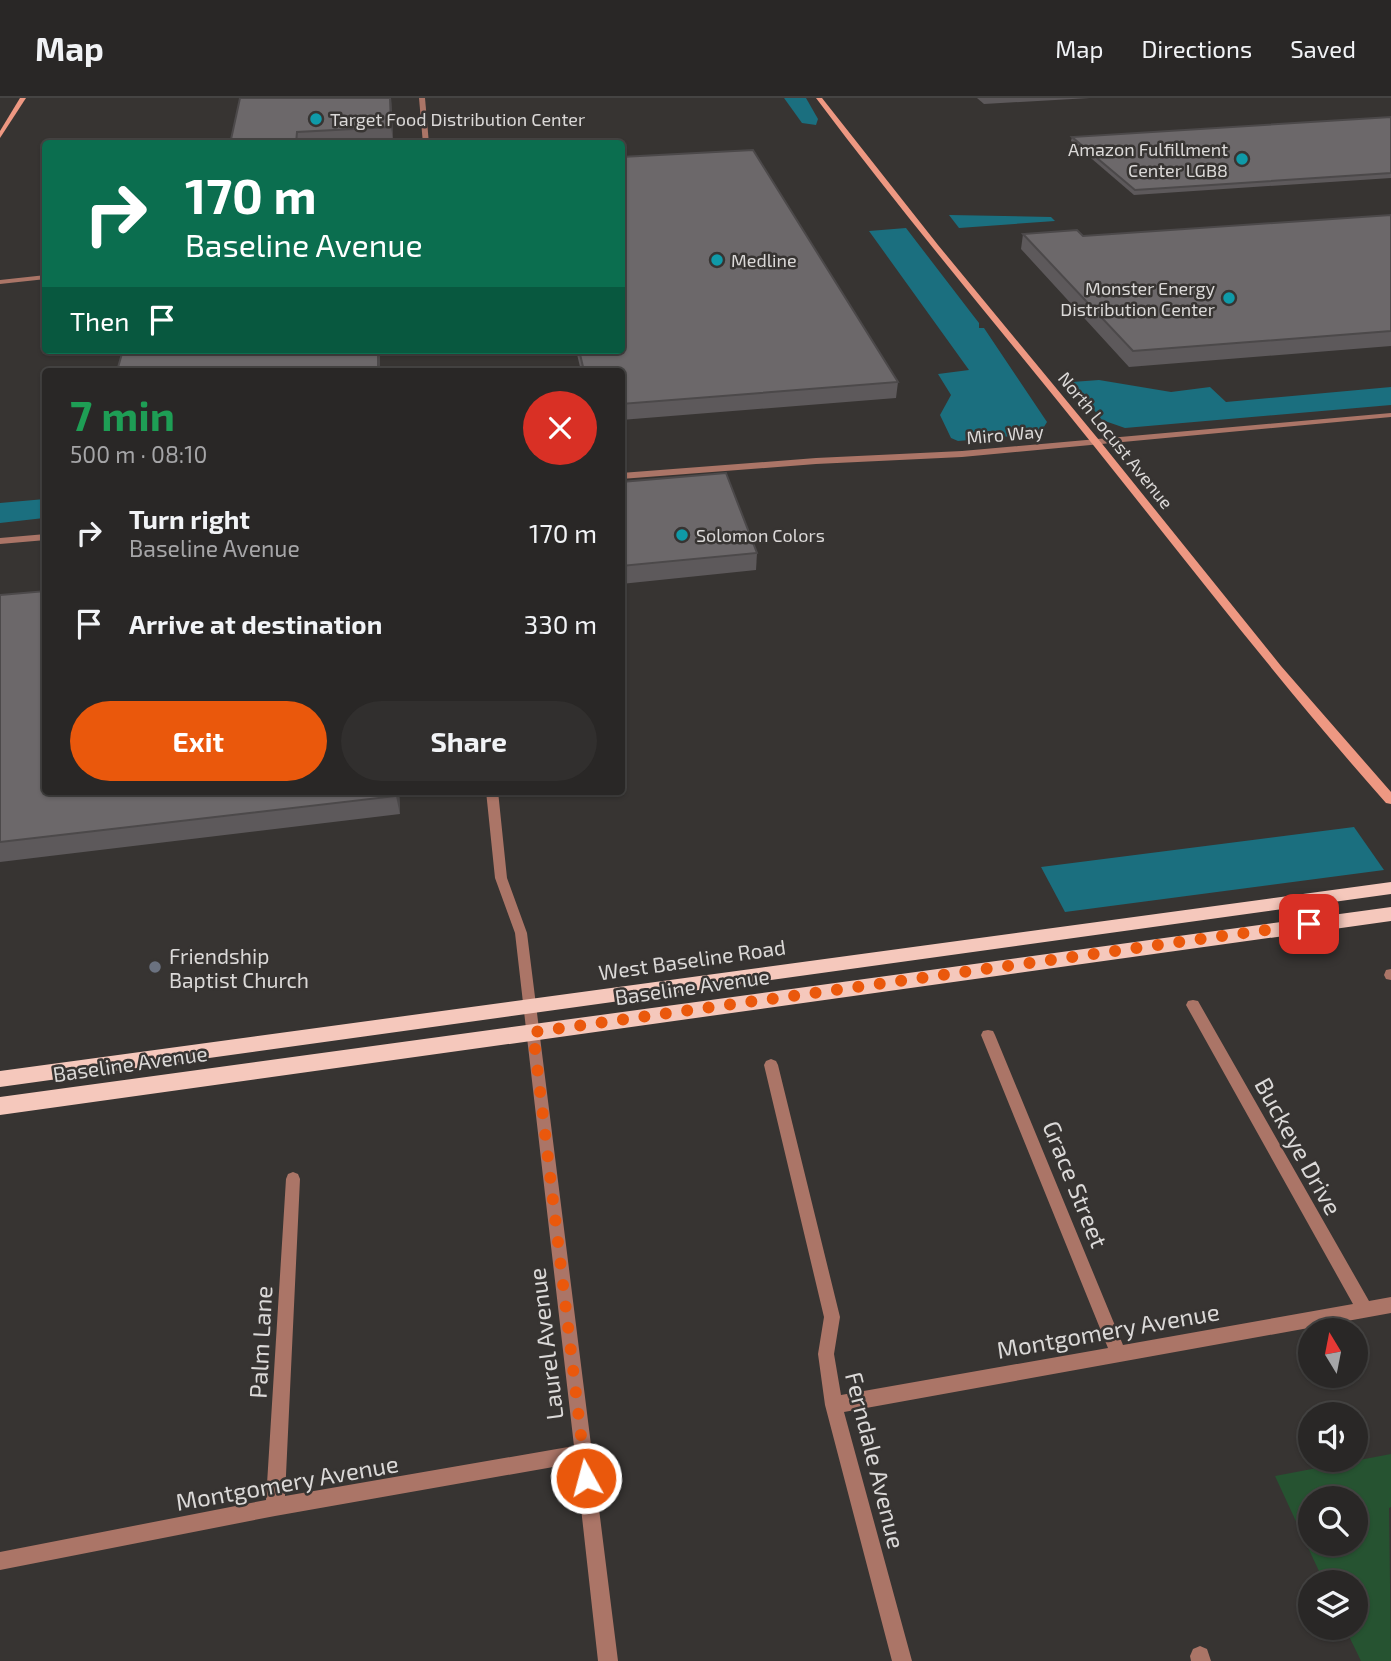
<!DOCTYPE html>
<html lang="en">
<head>
<meta charset="utf-8">
<style>
	:root { --surface:#292726; --page:#312f2e; --text:#f1f3f6; --muted:#a5a5a7; --line:#454443; --accent:#ea580c }
	body { margin:0; font-family:"Exo 2",sans-serif; background:var(--page); color:var(--text); height:100vh; display:flex; flex-direction:column; font-size:26px; white-space:nowrap }
	* { box-sizing:border-box; margin:0 }
	p { font-size:23px; color:var(--muted) }
	.icon { flex:none; width:38px; height:38px; fill:none; stroke:currentColor; stroke-width:2; stroke-linecap:round; stroke-linejoin:round }
	.map { position:relative; flex:1; overflow:hidden }
	.sheet { position:absolute; left:42px; top:270px; width:583px; height:427px; display:flex; flex-direction:column; background:var(--surface); border-radius:7px; box-shadow:0 2px 5px #0004,0 0 0 2px var(--line) }
	.sheet>* { flex:none }
	.guide { position:absolute; left:42px; top:42px; width:583px; height:214px; border-radius:7px; box-shadow:0 2px 5px #0004,0 0 0 2px var(--line); background:#0b6e4f; color:#fff; overflow:hidden }
	.needle { width:46px; rotate:350deg }
	.buttons { position:absolute; left:1298px; top:1220px; display:grid; gap:14px }
	.buttons a { display:grid; place-items:center; width:70px; height:70px; border-radius:50%; background:var(--surface); box-shadow:0 2px 5px #0004,0 0 0 2px var(--line); font-size:35px }
	.pin { position:absolute; display:grid; place-items:center; width:60px; height:60px; color:#fff; margin:-30px; border-radius:14px; box-shadow:0 4px 10px #0006 }
	.me { position:absolute; width:77px; margin:-38px; rotate:353deg; stroke-linejoin:round; filter:drop-shadow(0 0 5px #0008) }
	.turn { display:flex; align-items:center; gap:24px; height:147px; padding:0 28px; font-size:32px }
	.turn .icon { width:91px; height:91px; stroke-width:2.5 }
	.turn b { display:block; font-size:49px; line-height:60px }
	.then { display:flex; align-items:center; height:66px; padding:0 28px; background:#0003; gap:14px; font-size:26px }
	.round { display:grid; place-items:center; flex:none; width:74px; height:74px; border-radius:37px; background:var(--page) }
	.summary { display:flex; align-items:center; justify-content:space-between; height:119px; padding:0 28px }
	h1 { font-size:42px; font-weight:700; line-height:52px; color:#1e9e55 }
	.action { display:flex; gap:14px; margin-top:auto; padding:14px 28px }
	.action a { flex:1; height:80px; border-radius:42px; background:var(--accent); color:#fff; font-size:28px; font-weight:700; line-height:80px; text-align:center }
	.action a+a { background:var(--page); color:var(--text) }
	ul { padding:0; list-style:none }
	li { display:flex; align-items:center; gap:21px; height:91px; padding:0 28px }
	li div { flex:1 }
	li b { display:block; font-size:26px }
	li em { font-style:normal }
	header { display:flex; align-items:center; gap:42px; box-sizing:border-box; height:98px; padding:0 35px; background:var(--surface); border-bottom:2px solid var(--line) }
	header strong { font-size:33px }
	nav { display:flex; gap:38px; margin-inline-start:auto; font-size:24px }
	.map>svg:first-child { display:block }
</style>
</head>
<body>
<header>
<strong>Map</strong>
<nav><a>Map</a><a>Directions</a><a>Saved</a></nav>
</header>
<div class="map">
<svg width="1391" height="1563" viewBox="0 0 1391 1563">
	<rect width="100%" height="100%" fill="#373432"/>
	<!-- green -->
	<path fill="#265331" fill-rule="evenodd" d="M1391 1356V1409L1389 1410 1391 1563H1361L1345 1530H1356V1484H1324L1275 1378ZM1311 1400H1356V1446H1311Z"/>
	<!-- water -->
	<g fill="#1b6f7f">
		<polygon points="784,0 806,0 818,21 816,27 802,25"/>
		<polygon points="949,117 1051,119 1055,123 959,130"/>
		<polygon points="906,130 972,216 979,225 979,230 984,230 1047,324 1042,332 1022,334 1023,337 958,343 951,340 940,317 951,297 938,276 969,272 869,133"/>
		<polygon points="1099,282 1171,294 1210,289 1226,304 1391,289 1391,307 1125,330 1102,322 1072,284"/>
		<polygon points="45,401 44,420 0,425 0,405"/>
		<polygon points="1354,729 1384,772 1065,814 1041,769"/>
	</g>
	<g fill="none" stroke-linecap="round" stroke-linejoin="round">
		<!-- street -->
		<g fill="#ab7567" fill-rule="evenodd">
			<polygon points="419,0 425,0 429,46 423,46"/>
			<polygon points="46,177 46,181 0,186 0,182"/>
			<polygon points="1391,315 1391,319 962,359 816,366 621,381 621,375 816,360 962,353"/>
			<polygon points="46,436 46,442 0,446 0,440"/>
			<polygon points="486,693 498,693 507,780 527,835 618,1563 598,1563 576,1365 275,1418 0,1472 0,1454 266,1402 286,1081 288,1076 293,1074 298,1076 300,1081 285,1398 574,1348 515,835 495,780"/>
			<polygon points="1391,871 1391,882 1386,881 1384,877 1386,872"/>
			<polygon points="1193,902 1198,903 1369,1203 1391,1199 1391,1215 844,1314 912,1563 892,1563 825,1307 818,1256 824,1219 764,967 766,963 771,961 776,963 778,967 840,1219 834,1256 841,1297 1108,1250 981,937 983,933 988,932 993,933 995,937 1123,1247 1353,1206 1186,907 1188,903"/>
			<polygon points="1200,1548 1207,1551 1211,1563 1191,1563 1190,1558 1193,1551"/>
		</g>
		<!-- secondary -->
		<g fill="#ee9882" fill-rule="evenodd">
			<polygon points="20,0 26,0 0,40 0,33"/>
			<path d="M816 0H822L938 147 1099 342 1281 568 1391 694V706L1386 705C1284 590 1190 468 1094 348 1001 232 905 119 816 0Z"/>
		</g>
		<!-- primary -->
		<g fill="#f5c8bc" fill-rule="evenodd">
			<polygon points="1391,784 1391,796 0,989 0,973"/>
			<polygon points="1391,809 1391,823 0,1017 0,999"/>
		</g>
	</g>
	<!-- wall -->
	<g fill="#5d595b">
		<polygon points="240,0 391,0 393,42 326,46 230,46"/>
		<polygon points="977,0 1090,0 984,6"/>
		<polygon points="1391,19 1391,80 1134,97 1071,43 1072,39"/>
		<polygon points="1391,117 1391,248 1129,269 1021,151 1023,136 1083,138"/>
		<polygon points="576,252 621,252 898,284 896,300 621,322 621,273 581,273"/>
		<polygon points="621,384 757,455 756,472 621,486"/>
		<polygon points="0,497 399,693 400,716 0,764"/>
	</g>
	<!-- shaded-wall -->
	<g fill="#4c494a">
		<polygon points="390,0 391,0 393,42 391,29"/>
		<rect x="378" y="252" width="2" height="21"/>
		<polygon points="395,693 399,693 400,716 396,698"/>
	</g>
	<!-- building -->
	<g fill="#6c686a" stroke="#4c494a" stroke-width="2">
		<polygon points="240,0 390,0 391,29 297,34 296,46 230,46"/>
		<polygon points="1391,19 1391,75 1135,92 1072,39"/>
		<polygon points="753,52 898,284 621,306 621,273 584,273 579,252 621,252 621,59"/>
		<polygon points="1391,117 1391,233 1133,253 1023,136 1077,132 1083,138"/>
		<polygon points="123,252 378,252 378,273 117,273"/>
		<polygon points="726,375 757,455 621,468 621,384"/>
		<polygon points="46,493 46,693 395,693 396,698 0,744 0,497"/>
	</g>
	<g fill="none" stroke-linecap="round" stroke-linejoin="round">
		<!-- route -->
		<polyline stroke="#ea580c" stroke-width="12" stroke-dasharray="0 21.6" points="586,1380 533,934 1309,826"/>
	</g>
	<!-- markers -->
	<g fill="#0f9aa8" stroke="#373432" stroke-width="2.5">
		<circle cx="316" cy="21" r="7"/>
		<circle cx="1242" cy="61" r="7"/>
		<circle cx="717" cy="162" r="7"/>
		<circle cx="1229" cy="200" r="7"/>
		<circle cx="682" cy="437" r="7"/>
	</g>
	<circle fill="#6b7280" stroke="#373432" stroke-width="2.5" cx="155" cy="869" r="7"/>
	<g text-anchor="middle" dominant-baseline="central" stroke-width="5" stroke-linejoin="round" paint-order="stroke">
		<!-- far-poi labels -->
		<g font-size="18" fill="#dbd9d8" stroke="#373432" text-anchor="start">
			<text x="330" y="21">Target Food Distribution Center</text>
			<text x="1228" y="51" text-anchor="end">Amazon Fulfillment<tspan x="1228" dy="21">Center LGB8</tspan></text>
			<text x="731" y="162">Medline</text>
			<text x="1215" y="190" text-anchor="end">Monster Energy<tspan x="1215" dy="21">Distribution Center</tspan></text>
			<text x="696" y="437">Solomon Colors</text>
		</g>
		<!-- far-street labels -->
		<g font-size="18" fill="#dbd9d8" stroke="#373432">
			<text transform="translate(1005 336) rotate(-5)">Miro Way</text>
			<text transform="translate(1116 342) rotate(51)">North Locust Avenue</text>
		</g>
		<!-- poi labels -->
		<g font-size="21" fill="#dbd9d8" stroke="#373432" text-anchor="start">
			<text x="169" y="857">Friendship<tspan x="169" dy="24">Baptist Church</tspan></text>
		</g>
		<!-- street labels -->
		<g font-size="21" fill="#dbd9d8" stroke="#373432">
			<text transform="translate(692 861) rotate(-8)">West Baseline Road</text>
			<text transform="translate(692 888) rotate(-8)">Baseline Avenue</text>
			<text transform="translate(130 965) rotate(-8)">Baseline Avenue</text>
		</g>
		<!-- near-street labels -->
		<g font-size="24" fill="#dbd9d8" stroke="#373432">
			<text transform="translate(1299 1048) rotate(61)">Buckeye Drive</text>
			<text transform="translate(1076 1086) rotate(68)">Grace Street</text>
			<text transform="translate(1108 1232) rotate(-10)">Montgomery Avenue</text>
			<text transform="translate(260 1244) rotate(-87)">Palm Lane</text>
			<text transform="translate(545 1246) rotate(-97)">Laurel Avenue</text>
			<text transform="translate(876 1362) rotate(76)">Ferndale Avenue</text>
			<text transform="translate(287 1384) rotate(-10)">Montgomery Avenue</text>
		</g>
	</g>
</svg>
<div class="buttons">
<a><svg class="needle" viewBox="-14 -14 28 28"><path d="M0-13l5 13h-10z" fill="#e53935"/><path d="M0 13l5-13h-10z" fill="#a5a5a7"/></svg></a>
<a><svg class="icon" aria-label="sound" viewBox="0 0 24 24"><path d="M4 9h4l5-4v14l-5-4H4zM17 9q2 3 0 6"/></svg></a>
<a><svg class="icon" aria-label="search" viewBox="0 0 24 24"><circle cx="10" cy="10" r="6"/><path d="M15 15l6 6"/></svg></a>
<a><svg class="icon" aria-label="layers" viewBox="0 0 24 24"><path d="M12 4l9 5-9 5-9-5zM3 14l9 5 9-5"/></svg></a>
</div>
<div class="pin" style="left:1309px;top:826px;background:#d93025"><svg class="icon" aria-label="arrive" viewBox="0 0 24 24"><path d="M6 21V4h12l-3 4 3 4H6"/></svg></div>
<svg class="me" style="left:586px;top:1380px" viewBox="-20 -20 40 40"><circle r="17" fill="#ea580c" stroke="#fff" stroke-width="3"/><path d="M0-11L8 9 0 5-8 9z" fill="#fff"/></svg>
<div class="guide">
<div class="turn"><svg class="icon" aria-label="right" viewBox="0 0 24 24"><path d="M7 20v-9h11M14 6l5 5-5 5"/></svg><div><b>170 m</b>Baseline Avenue</div></div>
<div class="then">Then<svg class="icon" aria-label="arrive" viewBox="0 0 24 24"><path d="M6 21V4h12l-3 4 3 4H6"/></svg></div>
</div>
<section class="sheet">
<div class="summary"><div><h1>7 min</h1><p>500 m · 08:10</p></div><a class="round" style="background:#d93025;color:#fff"><svg class="icon" aria-label="close" viewBox="0 0 24 24"><path d="M6 6l12 12M18 6L6 18"/></svg></a></div>
<ul>
<li><svg class="icon" aria-label="right" viewBox="0 0 24 24"><path d="M7 20v-9h11M14 6l5 5-5 5"/></svg><div><b>Turn right</b><p>Baseline Avenue</p></div><em>170 m</em></li>
<li><svg class="icon" aria-label="arrive" viewBox="0 0 24 24"><path d="M6 21V4h12l-3 4 3 4H6"/></svg><div><b>Arrive at destination</b></div><em>330 m</em></li>
</ul>
<div class="action"><a>Exit</a><a>Share</a></div>
</section>
</div>
</body>
</html>
